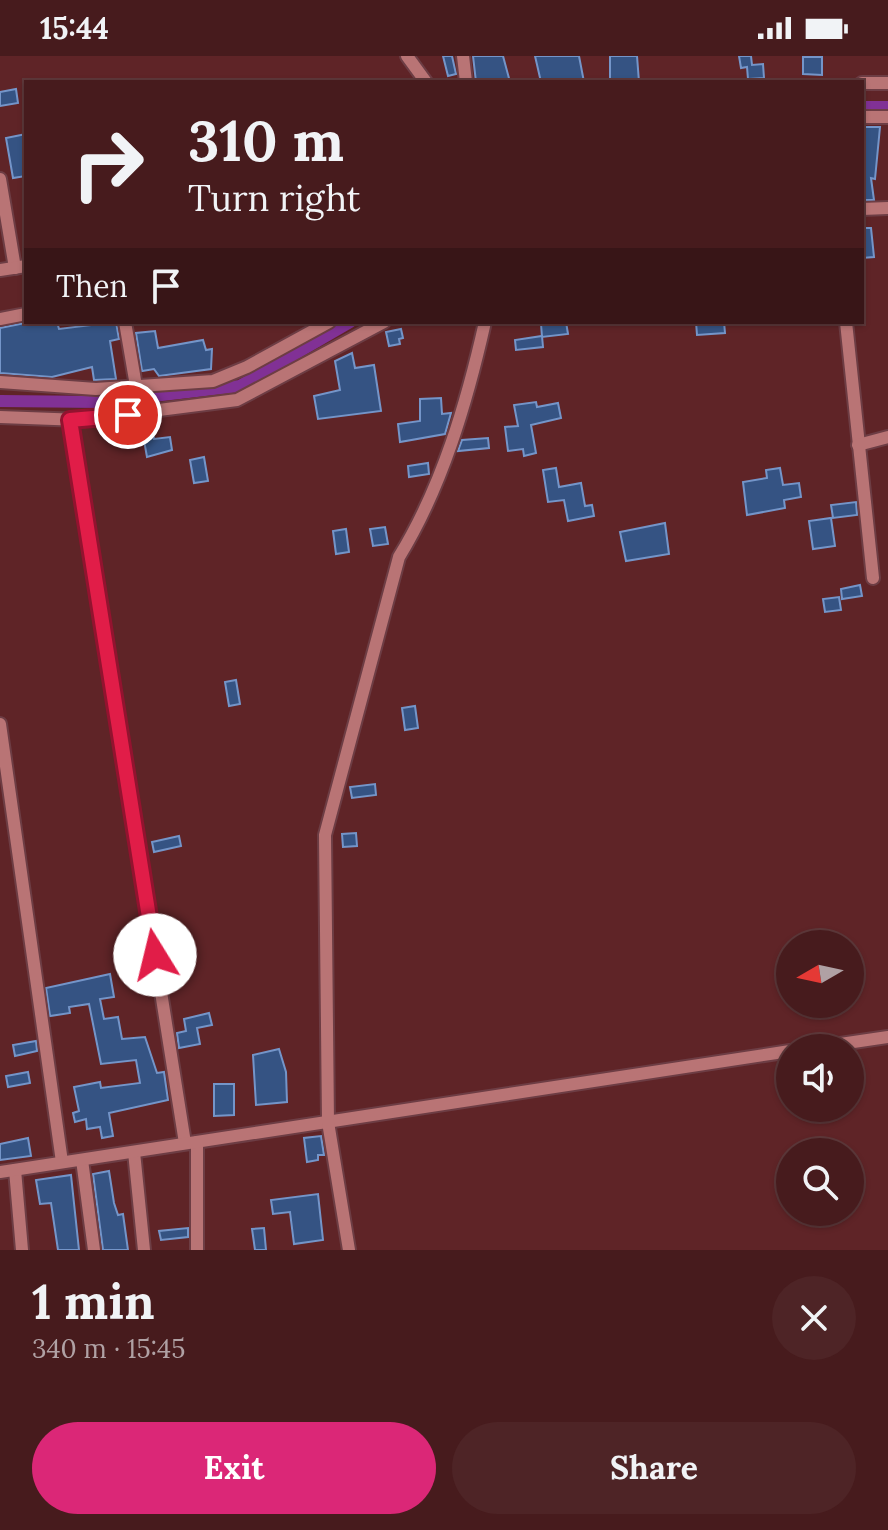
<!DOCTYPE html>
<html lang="en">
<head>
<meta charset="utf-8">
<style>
	:root { --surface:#471b1d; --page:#4e2426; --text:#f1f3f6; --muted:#b0a1a4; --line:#5f393b; --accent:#db2777 }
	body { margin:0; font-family:Lora,serif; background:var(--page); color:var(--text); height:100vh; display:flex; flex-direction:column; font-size:30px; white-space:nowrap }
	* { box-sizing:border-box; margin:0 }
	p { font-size:26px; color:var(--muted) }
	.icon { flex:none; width:44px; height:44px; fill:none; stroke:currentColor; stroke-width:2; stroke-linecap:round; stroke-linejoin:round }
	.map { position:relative; height:1194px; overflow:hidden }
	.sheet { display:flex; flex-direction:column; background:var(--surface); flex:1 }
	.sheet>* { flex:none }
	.top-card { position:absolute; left:24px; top:24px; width:840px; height:244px; border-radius:0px; box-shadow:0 2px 6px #0004,0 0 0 2px var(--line); background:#471b1d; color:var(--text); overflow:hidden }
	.needle { width:52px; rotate:261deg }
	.fabs { position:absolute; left:776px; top:874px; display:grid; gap:16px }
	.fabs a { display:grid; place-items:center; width:88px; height:88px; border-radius:50%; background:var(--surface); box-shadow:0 2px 6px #0004,0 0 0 2px var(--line); font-size:40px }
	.pin { position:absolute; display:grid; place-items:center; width:68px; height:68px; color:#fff; margin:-34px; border:4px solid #fff; border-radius:50%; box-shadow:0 2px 8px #0007 }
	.me { position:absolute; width:88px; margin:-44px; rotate:351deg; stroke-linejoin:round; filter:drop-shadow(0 0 6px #0008) }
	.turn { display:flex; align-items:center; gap:28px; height:168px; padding:0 32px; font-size:36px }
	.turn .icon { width:104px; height:104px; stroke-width:2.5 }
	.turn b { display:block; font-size:56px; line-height:68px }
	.then { display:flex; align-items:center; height:76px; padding:0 32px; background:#0003; gap:16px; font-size:30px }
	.round { display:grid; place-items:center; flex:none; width:84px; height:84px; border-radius:42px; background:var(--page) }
	.overview { display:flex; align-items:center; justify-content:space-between; height:136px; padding:0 32px }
	h1 { font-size:48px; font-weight:700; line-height:60px }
	.button { display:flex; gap:16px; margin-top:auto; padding:16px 32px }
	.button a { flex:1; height:92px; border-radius:48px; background:var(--accent); color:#fff; font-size:32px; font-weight:700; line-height:92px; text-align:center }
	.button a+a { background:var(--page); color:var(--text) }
	.status { display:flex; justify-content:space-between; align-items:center; height:56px; padding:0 40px; background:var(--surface); direction:ltr }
	.status svg { height:22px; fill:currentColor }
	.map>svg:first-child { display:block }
</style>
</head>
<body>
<div class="status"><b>15:44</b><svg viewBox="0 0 49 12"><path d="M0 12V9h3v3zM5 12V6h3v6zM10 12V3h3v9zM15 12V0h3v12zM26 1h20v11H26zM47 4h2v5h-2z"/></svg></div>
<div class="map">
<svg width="888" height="1194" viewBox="0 0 888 1194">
	<rect width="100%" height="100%" fill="#5f2427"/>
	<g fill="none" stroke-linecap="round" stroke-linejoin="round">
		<!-- canal -->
		<g stroke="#813195" stroke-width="12">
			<polyline points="862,51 888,51"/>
			<polyline points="0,345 101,346 240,330 350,266"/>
		</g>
	</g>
	<!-- building -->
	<g fill="#355383" stroke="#7495c9" stroke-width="2">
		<polygon points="443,0 452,0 456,18 448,20"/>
		<polygon points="473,0 503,0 510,26 476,26"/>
		<polygon points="535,0 579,0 584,26 541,26"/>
		<polygon points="610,0 637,0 639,26 610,26"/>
		<polygon points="739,0 751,0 752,9 763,8 764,22 748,23 747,11 741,12"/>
		<polygon points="803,1 822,1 822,19 803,18"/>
		<polygon points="16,33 18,47 0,50 0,36"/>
		<polygon points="862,71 880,71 875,123 871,122 874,144 865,144"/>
		<polygon points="26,78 26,120 13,122 6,82"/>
		<polygon points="862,172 871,172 874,201 862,202"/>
		<polygon points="30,266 57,266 59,273 116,266 119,283 110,285 116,323 94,324 92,311 52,321 0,317 0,272"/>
		<polygon points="566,266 568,278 542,281 541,268"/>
		<polygon points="696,266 724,266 725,277 697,279"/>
		<polygon points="401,273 403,282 399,283 400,288 389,290 386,276"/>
		<polygon points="155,275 158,292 203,284 206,294 212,293 211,313 159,320 154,313 142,315 136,277"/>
		<polygon points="542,280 543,291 516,294 515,284"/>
		<polygon points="352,297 355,312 374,309 381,355 318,363 314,340 340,334 335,305"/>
		<polygon points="441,342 442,358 451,357 445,378 400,386 398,368 420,365 420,343"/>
		<polygon points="536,346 537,351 558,347 561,362 531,369 536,397 524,400 523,393 508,395 505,371 518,370 514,349"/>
		<polygon points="153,377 154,383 170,381 172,394 147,401 143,379"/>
		<polygon points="488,382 489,392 458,395 462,384"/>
		<polygon points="204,401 208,425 194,427 190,404"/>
		<polygon points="428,407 429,418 409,421 408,410"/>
		<polygon points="556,412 559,431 581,427 585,450 592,449 594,460 568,465 564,444 548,446 543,414"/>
		<polygon points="780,412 783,429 799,427 801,441 784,444 785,452 747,459 743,426 767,422 766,414"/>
		<polygon points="856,446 857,459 833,462 831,449"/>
		<polygon points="831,462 835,490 813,493 809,465"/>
		<polygon points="665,467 669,498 626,505 620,476"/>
		<polygon points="385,471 388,488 373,490 370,473"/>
		<polygon points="346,473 349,496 336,498 333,475"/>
		<polygon points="860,529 862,540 842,543 841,533"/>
		<polygon points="839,541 841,554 825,556 823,543"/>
		<polygon points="236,624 240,648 229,650 225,626"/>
		<polygon points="415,650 418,672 405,674 402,652"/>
		<polygon points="375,728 376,739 352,742 350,731"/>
		<polygon points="356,777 357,790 343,791 342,778"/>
		<polygon points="179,780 181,790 154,796 152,786"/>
		<polygon points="110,918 114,941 100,943 104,963 118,961 122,983 145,981 157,1017 164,1016 168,1044 109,1057 113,1080 102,1082 100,1071 87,1073 86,1063 75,1066 73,1057 79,1055 74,1031 100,1026 101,1032 140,1027 136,1004 101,1008 89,948 69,951 70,957 50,960 46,932"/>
		<polygon points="209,957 212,969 197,972 200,988 179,992 177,977 186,975 184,963"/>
		<polygon points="36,985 37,995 15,1000 13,989"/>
		<polygon points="279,993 286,1016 287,1046 256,1049 253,999"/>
		<polygon points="28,1016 30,1027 8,1031 6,1020"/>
		<polygon points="214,1028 234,1028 234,1059 214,1060"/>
		<polygon points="321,1080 324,1099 318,1099 318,1104 307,1106 304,1082"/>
		<polygon points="28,1082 31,1100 0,1104 0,1088"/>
		<polygon points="109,1115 114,1147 118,1159 123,1158 128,1194 103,1194 93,1118"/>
		<polygon points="71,1119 79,1194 58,1194 51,1147 40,1148 36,1124"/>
		<polygon points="318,1138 323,1184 294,1188 290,1156 273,1158 271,1144"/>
		<polygon points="188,1172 188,1181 161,1184 159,1175"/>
		<polygon points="264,1172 266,1194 255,1194 252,1173"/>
	</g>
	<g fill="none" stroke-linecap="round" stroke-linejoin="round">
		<defs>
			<g id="street">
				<polyline points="407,0 426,26"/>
				<polyline points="463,0 466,26"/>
				<polyline points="862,27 888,27"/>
				<polyline points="862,61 888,61"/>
				<polyline points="0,123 15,212"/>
				<polyline points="862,153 888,152"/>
				<polyline points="0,214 26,210"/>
				<polyline points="0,263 26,258"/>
				<polyline points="125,266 136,330"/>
				<polyline points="846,266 873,522"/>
				<polyline points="0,326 96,333 213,325 247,311 329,266"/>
				<polyline points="0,361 81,364 237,344 384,266"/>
				<polyline points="70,364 185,1087"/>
				<polyline points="858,389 888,381"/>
				<polyline points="0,668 62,1106"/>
				<polyline points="813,992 888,981"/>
				<polyline points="197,1086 197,1194"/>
				<polyline points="134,1096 144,1194"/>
				<polyline points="82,1104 94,1194"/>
				<polyline points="15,1114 22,1194"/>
				<polyline points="0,1116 790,995"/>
				<path d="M349 1194 328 1066 325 779 399 501C442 431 467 346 485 266"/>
			</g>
		</defs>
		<!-- street casing -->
		<use href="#street" stroke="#6d3d44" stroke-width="16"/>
		<!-- street -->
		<use href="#street" stroke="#b97475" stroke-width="12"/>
	</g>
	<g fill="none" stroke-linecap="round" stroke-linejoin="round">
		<defs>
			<polyline id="route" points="128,359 70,364 155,899"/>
		</defs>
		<!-- route casing -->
		<use href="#route" stroke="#92132f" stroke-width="20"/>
		<!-- route -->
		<use href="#route" stroke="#e11d48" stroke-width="14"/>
	</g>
</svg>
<div class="fabs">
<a><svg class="needle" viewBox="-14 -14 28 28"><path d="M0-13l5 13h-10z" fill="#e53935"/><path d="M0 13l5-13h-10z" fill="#b0a1a4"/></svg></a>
<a><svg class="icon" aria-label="sound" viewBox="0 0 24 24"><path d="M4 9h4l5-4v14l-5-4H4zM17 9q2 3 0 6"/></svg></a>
<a><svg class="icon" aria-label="search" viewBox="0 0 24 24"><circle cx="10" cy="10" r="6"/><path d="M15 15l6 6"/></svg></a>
</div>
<div class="pin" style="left:128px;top:359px;background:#d93025"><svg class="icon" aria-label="arrive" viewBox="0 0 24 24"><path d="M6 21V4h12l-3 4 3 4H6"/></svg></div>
<svg class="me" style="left:155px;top:899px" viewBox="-20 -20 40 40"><circle r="19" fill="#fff"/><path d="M0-13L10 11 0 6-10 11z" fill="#e11d48"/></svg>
<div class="top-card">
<div class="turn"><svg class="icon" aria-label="right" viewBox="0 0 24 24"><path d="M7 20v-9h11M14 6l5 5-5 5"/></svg><div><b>310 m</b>Turn right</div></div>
<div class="then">Then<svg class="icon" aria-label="arrive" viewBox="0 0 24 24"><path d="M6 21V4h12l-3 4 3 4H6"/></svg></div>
</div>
</div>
<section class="sheet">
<div class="overview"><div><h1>1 min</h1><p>340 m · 15:45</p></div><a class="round"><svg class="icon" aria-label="close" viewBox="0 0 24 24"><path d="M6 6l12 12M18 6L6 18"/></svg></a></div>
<div class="button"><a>Exit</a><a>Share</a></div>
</section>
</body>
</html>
